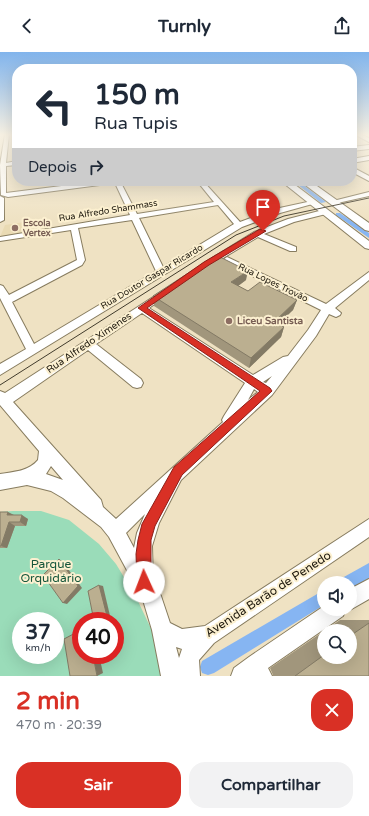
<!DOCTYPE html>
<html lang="pt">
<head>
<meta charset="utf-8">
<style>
	:root { --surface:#fff; --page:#f2f2f3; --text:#1f2937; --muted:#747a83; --accent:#d93025 }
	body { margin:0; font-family:"Varela Round",sans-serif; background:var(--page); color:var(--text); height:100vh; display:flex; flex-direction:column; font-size:15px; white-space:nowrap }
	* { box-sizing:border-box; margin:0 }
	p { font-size:13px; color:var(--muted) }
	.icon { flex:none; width:22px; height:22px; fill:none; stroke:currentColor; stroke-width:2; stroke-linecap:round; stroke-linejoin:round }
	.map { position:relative; height:624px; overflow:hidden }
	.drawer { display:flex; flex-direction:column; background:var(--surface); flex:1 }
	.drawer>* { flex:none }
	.top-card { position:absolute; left:12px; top:12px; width:345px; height:122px; border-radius:16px; box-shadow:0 4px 16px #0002; background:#fff; color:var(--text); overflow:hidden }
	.buttons { position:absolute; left:317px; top:524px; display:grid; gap:8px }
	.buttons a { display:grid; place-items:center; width:40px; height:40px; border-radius:50%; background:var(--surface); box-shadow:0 4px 16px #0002; font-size:20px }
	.speed { position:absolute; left:12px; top:560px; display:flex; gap:8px; font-size:20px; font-weight:700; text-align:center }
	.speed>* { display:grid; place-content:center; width:52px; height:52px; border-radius:50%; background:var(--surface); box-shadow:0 4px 16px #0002; line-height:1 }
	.speed small { font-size:10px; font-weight:400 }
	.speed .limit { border:6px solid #d22; background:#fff; color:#111 }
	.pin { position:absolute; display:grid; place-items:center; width:34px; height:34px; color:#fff; margin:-41px -17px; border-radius:50% 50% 50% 0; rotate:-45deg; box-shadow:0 0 4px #0007 }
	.pin .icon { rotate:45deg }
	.me { position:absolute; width:44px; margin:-22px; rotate:358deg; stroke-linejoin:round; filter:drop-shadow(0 0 3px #0008) }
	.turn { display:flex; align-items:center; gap:14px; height:84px; padding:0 16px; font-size:18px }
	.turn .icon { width:52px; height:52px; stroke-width:2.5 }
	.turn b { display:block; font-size:28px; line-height:34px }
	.then { display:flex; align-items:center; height:38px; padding:0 16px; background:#0003; gap:8px; font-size:15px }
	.round { display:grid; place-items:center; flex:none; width:42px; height:42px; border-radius:16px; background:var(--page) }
	.summary { display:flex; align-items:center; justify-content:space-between; height:68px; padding:0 16px }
	h1 { font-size:24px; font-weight:700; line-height:30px; color:var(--accent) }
	.action { display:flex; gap:8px; margin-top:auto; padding:8px 16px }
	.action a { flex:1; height:46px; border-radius:16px; background:var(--accent); color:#fff; font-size:16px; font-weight:700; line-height:46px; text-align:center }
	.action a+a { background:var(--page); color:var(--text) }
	header { display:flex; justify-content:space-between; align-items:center; height:52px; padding:0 16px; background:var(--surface); font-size:18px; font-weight:700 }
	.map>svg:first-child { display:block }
</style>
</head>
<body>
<header><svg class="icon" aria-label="back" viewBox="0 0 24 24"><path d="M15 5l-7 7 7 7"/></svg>Turnly<svg class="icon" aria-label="share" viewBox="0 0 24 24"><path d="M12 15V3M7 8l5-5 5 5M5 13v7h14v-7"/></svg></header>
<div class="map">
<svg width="369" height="624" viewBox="0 0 369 624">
	<rect width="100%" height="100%" fill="#efe2c3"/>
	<!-- built -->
	<polygon fill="#e9dab3" points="25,170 28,179 0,185 5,173"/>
	<!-- green -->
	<path fill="#9adcb9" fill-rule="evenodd" d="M13 459H41L69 468 99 492 116 512 136 545 155 585 163 624H0V460ZM21 569H55V603H21ZM81 569H115V603H81Z"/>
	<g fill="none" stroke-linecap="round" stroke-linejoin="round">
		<!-- canal -->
		<g fill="#86b5f2" fill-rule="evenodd">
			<polygon points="293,129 298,129 326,150 321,151"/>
			<polygon points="336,161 340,161 369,181 369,186 336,163"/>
			<polygon points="369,511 369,526 350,537 350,531 340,531 342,526"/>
			<polygon points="324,538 324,553 214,621 208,623 202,621 200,615 202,609"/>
		</g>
		<defs>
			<g id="minor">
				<path d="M5 82H9L6 111 17 109V113L6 114V141L101 129H120L137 162 214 150 197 129H203L240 170 275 157 312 149 316 151 280 161 242 175 0 323V312L26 297 0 246V233L3 234 9 243 77 208 71 178 0 189V185L130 163 115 131 8 145 1 143 0 113ZM218 153 234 172 163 215 139 166ZM132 168 156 219 34 292 12 250 82 213 85 208 78 176Z"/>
				<polygon points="354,82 360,82 369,86 369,90"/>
				<polygon points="369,93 369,97 352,99 352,95"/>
				<polygon points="369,104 369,108 352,111 352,107"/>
				<polygon points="352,115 369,124 369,129 352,120"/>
				<polygon points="369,140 369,144 333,152 329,150"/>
				<polygon points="0,144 4,146 4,168 0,170"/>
				<polygon points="323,158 326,158 326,162 294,170 264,182 296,195 296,199 290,199 258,185 208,215 205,216 201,213 254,180 288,167"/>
				<path d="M227 205 326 252 369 220V228L335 256 341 261 340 263 336 265 329 262 316 284 272 343 181 428 159 471 152 494 153 529 161 544 170 571 182 577 205 574 369 467V485L214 591 199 608 200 624H161L152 578 143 548 109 485 101 475 63 446 51 439 27 433 0 438V422C14 420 29 419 38 408L39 399 0 353V339L5 341 167 236 170 237 172 239 170 241 149 256 253 323 283 305 288 304 308 278 321 258 224 210 223 208ZM142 261 245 331 224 364 222 368 223 370 116 467 103 455 101 448 13 350 88 298 133 335 137 336 141 335 143 331 141 327 96 292ZM272 324 266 331 263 330ZM254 337 258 340 248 348ZM51 414 63 428 46 422ZM145 462 137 481 134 496 126 481ZM176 595 182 597 179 606Z"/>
				<polygon points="369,527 369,547 350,558 349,557 350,557 350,537"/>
				<polygon points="324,554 324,557 346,557 343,564 268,616 272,624 231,624 234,616 249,605"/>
			</g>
			<g id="major">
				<polygon points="281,129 290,129 369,189 369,197 365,196"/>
				<polygon points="300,129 310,129 369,171 369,179 365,178"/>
			</g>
		</defs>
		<!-- minor casing -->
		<use href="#minor" stroke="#877c5f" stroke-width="2"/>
		<!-- major casing -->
		<use href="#major" stroke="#877c5f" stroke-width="2"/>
		<!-- minor -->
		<use href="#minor" fill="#fff" fill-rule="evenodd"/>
		<!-- major -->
		<use href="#major" fill="#fff" fill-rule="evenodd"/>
		<!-- tram -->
		<polyline stroke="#413b2c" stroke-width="1" points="0,333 236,183 284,164 369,146"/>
	</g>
	<!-- wall -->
	<g fill="#a1967c" fill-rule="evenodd">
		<polygon points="246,228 238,234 248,239 297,248 293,258 278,272 284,275 281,285 249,316 154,254 153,244"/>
		<polygon points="0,460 28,467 26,474 15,474 7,496 0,496"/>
		<path d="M340 568H369V624H273V623L270 616ZM324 579H350V605H324Z"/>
	</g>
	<!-- shaded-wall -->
	<g fill="#837a65">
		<polygon points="248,219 246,228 230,240 231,230"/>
		<polygon points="297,248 293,258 271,279 274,270"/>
		<polygon points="284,275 281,285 249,316 251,306"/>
		<polygon points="8,460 14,463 7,463"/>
		<polygon points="22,463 28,467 26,474 20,470"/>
		<polygon points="9,470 15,474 7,496 1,494"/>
		<polygon points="59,507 63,510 82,536 67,552 63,551"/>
		<polygon points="99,533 103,534 111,568 109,569 105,569"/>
		<polygon points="93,603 99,603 103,621 97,624"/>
	</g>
	<!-- building -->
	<g fill="#bbaf90" stroke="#837a65">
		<polygon points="216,203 248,219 231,230 248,239 260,230 297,248 274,270 284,275 251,306 153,244"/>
		<polygon points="0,460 8,460 7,463 22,463 20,470 9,470 1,494 0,494"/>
		<polygon points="59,507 78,534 63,551 43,523"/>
		<polygon points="99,533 108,568 105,569 94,569 88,539"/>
		<polygon points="369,571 369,624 295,624 324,603 324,605 350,605 350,584"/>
		<polygon points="81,578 81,603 93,603 97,624 70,624 64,587"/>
	</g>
	<!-- sky -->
	<linearGradient id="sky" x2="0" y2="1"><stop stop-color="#81b4ec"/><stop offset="0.49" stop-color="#f8f2e4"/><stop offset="1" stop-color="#f8f2e4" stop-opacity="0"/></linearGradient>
	<rect width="369" height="169" fill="url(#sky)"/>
	<!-- route -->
	<polygon fill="#d93025" stroke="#8d1f18" points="260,177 266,179 209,213 147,256 270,336 272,339 182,423 155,474 151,488 151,530 149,535 144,537 139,535 137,530 136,502 138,488 142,472 174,415 260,339 138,256 204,210"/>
	<!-- markers -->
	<g fill="#8d6e63" stroke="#fcf0d0" stroke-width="1.5">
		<circle cx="15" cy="176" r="4"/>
		<circle cx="229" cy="269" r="4"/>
	</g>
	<g text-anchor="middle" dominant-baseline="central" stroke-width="4" stroke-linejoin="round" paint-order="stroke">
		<!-- far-street labels -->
		<g font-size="9" fill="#1e190e" stroke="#fcf0d0">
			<text transform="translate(108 159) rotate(-9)">Rua Alfredo Shammass</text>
			<text transform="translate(152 225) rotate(-31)">Rua Doutor Gaspar Ricardo</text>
			<text transform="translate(273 231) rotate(26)">Rua Lopes Trovão</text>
		</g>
		<!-- far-education labels -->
		<g font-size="9" font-weight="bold" fill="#785e54" stroke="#fcf0d0" text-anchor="start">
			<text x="23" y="171">Escola<tspan x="23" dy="10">Vertex</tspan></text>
		</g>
		<!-- education labels -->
		<g font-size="10" font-weight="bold" fill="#785e54" stroke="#fcf0d0" text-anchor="start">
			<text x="237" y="269">Liceu Santista</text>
		</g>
		<!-- street labels -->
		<g font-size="10" fill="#1e190e" stroke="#fcf0d0">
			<text transform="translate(89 291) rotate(-34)">Rua Alfredo Ximenes</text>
		</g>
		<!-- near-park labels -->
		<g font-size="12" fill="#16563b" stroke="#fcf0d0">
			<text x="51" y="512">Parque<tspan x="51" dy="14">Orquidário</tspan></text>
		</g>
		<!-- near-street labels -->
		<g font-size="12" fill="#1e190e" stroke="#fcf0d0">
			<text transform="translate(268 542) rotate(-33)">Avenida Barão de Penedo</text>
		</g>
	</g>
</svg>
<div class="buttons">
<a><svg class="icon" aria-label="sound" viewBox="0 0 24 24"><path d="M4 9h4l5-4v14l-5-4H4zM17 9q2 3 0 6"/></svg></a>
<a><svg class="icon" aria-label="search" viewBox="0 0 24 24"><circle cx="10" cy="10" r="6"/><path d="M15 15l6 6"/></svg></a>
</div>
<div class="speed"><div>37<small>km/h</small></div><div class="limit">40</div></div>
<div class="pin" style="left:263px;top:179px;background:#d93025"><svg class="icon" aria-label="arrive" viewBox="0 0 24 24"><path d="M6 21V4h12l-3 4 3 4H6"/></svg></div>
<svg class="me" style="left:144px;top:530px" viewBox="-20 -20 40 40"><circle r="19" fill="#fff"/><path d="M0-13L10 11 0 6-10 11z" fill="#d93025"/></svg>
<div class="top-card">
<div class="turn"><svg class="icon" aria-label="left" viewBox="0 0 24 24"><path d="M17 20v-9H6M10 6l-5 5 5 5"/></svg><div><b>150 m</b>Rua Tupis</div></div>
<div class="then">Depois<svg class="icon" aria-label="right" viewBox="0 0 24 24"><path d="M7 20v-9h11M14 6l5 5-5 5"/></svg></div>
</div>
</div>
<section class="drawer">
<div class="summary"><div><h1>2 min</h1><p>470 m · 20:39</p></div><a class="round" style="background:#d93025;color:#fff"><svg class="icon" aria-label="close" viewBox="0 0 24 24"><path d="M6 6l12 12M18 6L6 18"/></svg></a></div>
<div class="action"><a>Sair</a><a>Compartilhar</a></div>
</section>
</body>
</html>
